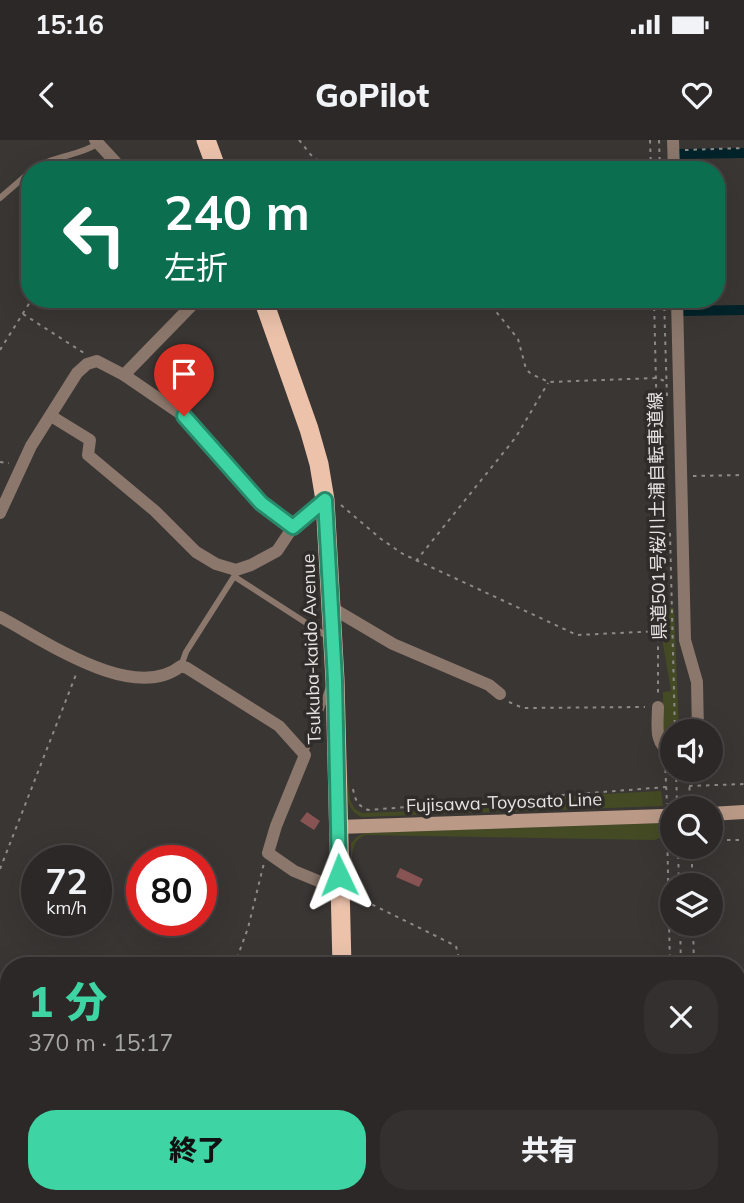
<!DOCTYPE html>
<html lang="ja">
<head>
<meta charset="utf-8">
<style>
	:root { --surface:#2c2827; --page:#34302f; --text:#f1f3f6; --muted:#a6a6a7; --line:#484444; --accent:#3ed4a3 }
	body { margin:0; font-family:Mulish,"Noto Sans JP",sans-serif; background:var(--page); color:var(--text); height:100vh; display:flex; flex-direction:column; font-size:26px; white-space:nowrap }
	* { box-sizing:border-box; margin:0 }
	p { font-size:23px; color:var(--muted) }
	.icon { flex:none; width:38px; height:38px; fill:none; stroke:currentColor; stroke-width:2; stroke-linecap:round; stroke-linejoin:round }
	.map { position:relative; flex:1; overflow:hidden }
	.side { position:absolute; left:0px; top:817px; width:746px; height:247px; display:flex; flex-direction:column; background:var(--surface); border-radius:28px 28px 0 0; box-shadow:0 7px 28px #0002,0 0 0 2px var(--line) }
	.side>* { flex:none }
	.hud { position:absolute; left:21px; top:21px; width:704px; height:147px; border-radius:28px; box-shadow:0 7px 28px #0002,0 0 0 2px var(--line); background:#0b6e4f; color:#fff; overflow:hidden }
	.tools { position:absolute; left:660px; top:579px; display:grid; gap:14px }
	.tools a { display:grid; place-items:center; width:63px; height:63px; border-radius:50%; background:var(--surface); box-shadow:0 7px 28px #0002,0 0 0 2px var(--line); font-size:35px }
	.speed { position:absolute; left:21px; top:705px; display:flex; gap:14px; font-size:35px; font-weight:700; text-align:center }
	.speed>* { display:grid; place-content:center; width:91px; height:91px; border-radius:50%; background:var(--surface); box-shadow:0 7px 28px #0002,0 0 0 2px var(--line); line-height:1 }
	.speed small { font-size:18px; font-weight:400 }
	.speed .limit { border:10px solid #d22; background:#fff; color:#111 }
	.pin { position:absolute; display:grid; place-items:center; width:60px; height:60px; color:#fff; margin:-72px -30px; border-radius:50% 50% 50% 0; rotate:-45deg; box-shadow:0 0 7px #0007 }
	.pin .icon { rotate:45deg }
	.me { position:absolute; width:77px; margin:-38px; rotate:358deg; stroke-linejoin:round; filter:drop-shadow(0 0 5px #0008) }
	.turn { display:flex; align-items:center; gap:24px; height:147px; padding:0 28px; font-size:32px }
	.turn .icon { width:91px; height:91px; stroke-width:2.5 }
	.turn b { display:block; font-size:49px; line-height:60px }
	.round { display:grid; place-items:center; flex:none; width:74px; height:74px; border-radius:28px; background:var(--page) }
	.summary { display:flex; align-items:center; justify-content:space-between; height:119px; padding:0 28px }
	h1 { font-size:42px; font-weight:800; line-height:52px; color:var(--accent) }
	.cta { display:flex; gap:14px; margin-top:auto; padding:14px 28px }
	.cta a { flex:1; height:80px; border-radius:28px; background:var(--accent); color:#111; font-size:28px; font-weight:800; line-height:80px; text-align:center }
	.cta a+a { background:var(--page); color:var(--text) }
	.status { display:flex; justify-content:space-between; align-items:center; height:49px; padding:0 35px; background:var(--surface); direction:ltr }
	.status svg { height:19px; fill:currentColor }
	header { display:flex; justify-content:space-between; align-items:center; height:91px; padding:0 28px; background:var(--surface); font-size:32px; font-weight:800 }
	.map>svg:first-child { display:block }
</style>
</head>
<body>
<div class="status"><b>15:16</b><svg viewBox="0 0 49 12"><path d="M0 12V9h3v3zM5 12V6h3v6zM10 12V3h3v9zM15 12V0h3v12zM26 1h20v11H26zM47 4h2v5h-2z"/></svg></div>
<header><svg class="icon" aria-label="back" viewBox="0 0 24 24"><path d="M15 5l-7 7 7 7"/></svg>GoPilot<svg class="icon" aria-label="heart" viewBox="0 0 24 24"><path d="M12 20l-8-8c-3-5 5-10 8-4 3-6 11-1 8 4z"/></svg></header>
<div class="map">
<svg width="744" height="1063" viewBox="0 0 744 1063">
	<rect width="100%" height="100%" fill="#3a3634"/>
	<!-- green -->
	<g fill="#444b24">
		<polygon points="668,467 674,468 679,591 672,592 672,606 662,599 663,552 671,551 662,498 666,491"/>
		<path d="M345 606 350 660 355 669 362 673 416 671 586 655 661 651 663 666 362 677C338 669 346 627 345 606Z"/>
		<path d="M663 683 664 692 662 697 655 700 366 695C347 701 353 725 351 741V703L358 696 366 693Z"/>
	</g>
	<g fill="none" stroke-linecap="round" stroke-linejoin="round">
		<!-- canal -->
		<g stroke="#002329" stroke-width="10">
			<polyline points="679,14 744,13"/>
			<polyline points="682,171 744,170"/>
		</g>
	</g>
	<!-- building -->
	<g fill="#885453">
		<polygon points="307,672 320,681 314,690 300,681"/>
		<polygon points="400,728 423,739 419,747 396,737"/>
	</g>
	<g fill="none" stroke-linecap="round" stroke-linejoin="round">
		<!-- path -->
		<g stroke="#8d8a88" stroke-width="2" stroke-dasharray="3.5 5" stroke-linecap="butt">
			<polyline points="299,0 311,15 329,30"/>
			<polyline points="650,0 651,30"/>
			<polyline points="659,0 660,30"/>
			<polyline points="685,10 744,8"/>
			<polyline points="486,159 518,199 526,229 531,234 549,242 656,238 665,241"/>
			<polyline points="654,159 662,491 658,499 658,556"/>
			<polyline points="664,159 667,258"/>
			<polyline points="23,174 84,213"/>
			<polyline points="0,210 32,159"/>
			<polyline points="0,322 9,323"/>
			<polyline points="693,336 744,335"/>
			<polyline points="341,365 381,399 403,414 577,495 661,491"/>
			<polyline points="670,393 675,592"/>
			<polyline points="416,421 516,297 548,243"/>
			<polyline points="509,562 523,568 645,567"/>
			<polyline points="665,621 667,664"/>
			<polyline points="676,630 677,664"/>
			<polyline points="689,630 690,668"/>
			<polyline points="689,646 744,644"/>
			<path d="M353 649C355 660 358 666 368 670L667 647"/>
			<polyline points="667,687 670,826"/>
			<polyline points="710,700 744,700"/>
			<polyline points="678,707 679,746"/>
			<polyline points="692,707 692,746"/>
			<polyline points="0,729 77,532"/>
			<polyline points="357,757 456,806 458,815 455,826"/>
			<polyline points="680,784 681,826"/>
			<polyline points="693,784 694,826"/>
			<polyline points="234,826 248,788 264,723"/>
			<polyline points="0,947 9,950"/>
			<polyline points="737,1001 744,1001"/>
			<polyline points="192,1055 194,1063"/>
			<polyline points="676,1055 676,1063"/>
			<polyline points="686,1055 686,1063"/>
			<polyline points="700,1055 700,1063"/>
			<polyline points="387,1063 391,1055"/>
		</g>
		<!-- service -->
		<g stroke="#8b776b" stroke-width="6">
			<path d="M33 30C55 14 77 17 97 4"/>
			<polyline points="0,58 30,32"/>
			<polyline points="235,437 328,497"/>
			<polyline points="181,526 186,512 235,435"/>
			<polyline points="305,613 329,547"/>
		</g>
		<!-- minor -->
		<g stroke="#8b776b" stroke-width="12">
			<polyline points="95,0 123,30"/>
			<polyline points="673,0 674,30"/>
			<polyline points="677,159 685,500 697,542 698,592"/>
			<polyline points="124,235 198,159"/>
			<polyline points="51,276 90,300 88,315 155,371 196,412 216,424 236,430 251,425 277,411 293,387"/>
			<polyline points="0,373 31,306 77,233 87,224 97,221 124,235 184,276 261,363 293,387 325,360"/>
			<polyline points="332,468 393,504 489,545 500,554"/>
			<path d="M0 477C44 500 133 564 181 526L187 528 279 586 305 615 276 686 268 713 294 731 340 750"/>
			<path d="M658 567C658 583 653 606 672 612"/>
		</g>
		<!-- secondary -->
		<g stroke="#ba9a87" stroke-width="14">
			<polyline points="710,674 744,672"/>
			<polyline points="338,687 663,676"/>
		</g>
		<!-- trunk -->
		<g stroke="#ecc2ab" stroke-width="19">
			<polyline points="206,0 217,30"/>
			<polyline points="263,159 309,289 319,324 325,360 335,540 342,826"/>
			<polyline points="348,1055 348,1063"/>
		</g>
		<!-- secondary-bridge -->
		<polyline stroke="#ba9a87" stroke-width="14" points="663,676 672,675"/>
	</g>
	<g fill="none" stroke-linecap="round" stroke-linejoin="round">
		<defs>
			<polyline id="route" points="184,276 261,363 293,387 325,360 335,540 339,735"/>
		</defs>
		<!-- route casing -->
		<use href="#route" stroke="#288a6a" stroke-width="18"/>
		<!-- route -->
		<use href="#route" stroke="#3ed4a3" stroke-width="12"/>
	</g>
	<g text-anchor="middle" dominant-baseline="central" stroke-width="7" stroke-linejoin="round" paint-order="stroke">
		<!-- street labels -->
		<g font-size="18" fill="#e6e4e2" stroke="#302c2a">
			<text transform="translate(657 376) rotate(-91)">県道501号桜川土浦自転車道線</text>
			<text transform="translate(311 509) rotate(-92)">Tsukuba-kaido Avenue</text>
			<text transform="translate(504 662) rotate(-2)">Fujisawa-Toyosato Line</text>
		</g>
	</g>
</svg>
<div class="tools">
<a><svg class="icon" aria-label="sound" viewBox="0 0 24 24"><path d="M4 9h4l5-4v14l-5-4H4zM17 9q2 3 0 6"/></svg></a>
<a><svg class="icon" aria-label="search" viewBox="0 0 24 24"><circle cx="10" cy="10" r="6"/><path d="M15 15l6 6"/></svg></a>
<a><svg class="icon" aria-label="layers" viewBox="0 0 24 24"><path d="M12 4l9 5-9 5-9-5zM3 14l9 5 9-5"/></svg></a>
</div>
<div class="speed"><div>72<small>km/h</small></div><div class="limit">80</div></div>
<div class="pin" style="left:184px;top:276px;background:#d93025"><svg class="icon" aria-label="arrive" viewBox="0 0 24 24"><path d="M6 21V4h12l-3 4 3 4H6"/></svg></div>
<svg class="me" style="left:339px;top:735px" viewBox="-20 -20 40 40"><path d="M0-17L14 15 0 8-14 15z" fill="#3ed4a3" stroke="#fff" stroke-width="4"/></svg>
<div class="hud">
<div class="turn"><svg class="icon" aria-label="left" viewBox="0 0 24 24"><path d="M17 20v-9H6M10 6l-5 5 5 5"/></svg><div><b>240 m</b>左折</div></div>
</div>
<section class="side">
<div class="summary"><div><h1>1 分</h1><p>370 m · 15:17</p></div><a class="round"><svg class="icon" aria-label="close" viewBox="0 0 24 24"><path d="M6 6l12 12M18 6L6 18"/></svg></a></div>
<div class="cta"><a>終了</a><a>共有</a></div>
</section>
</div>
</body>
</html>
